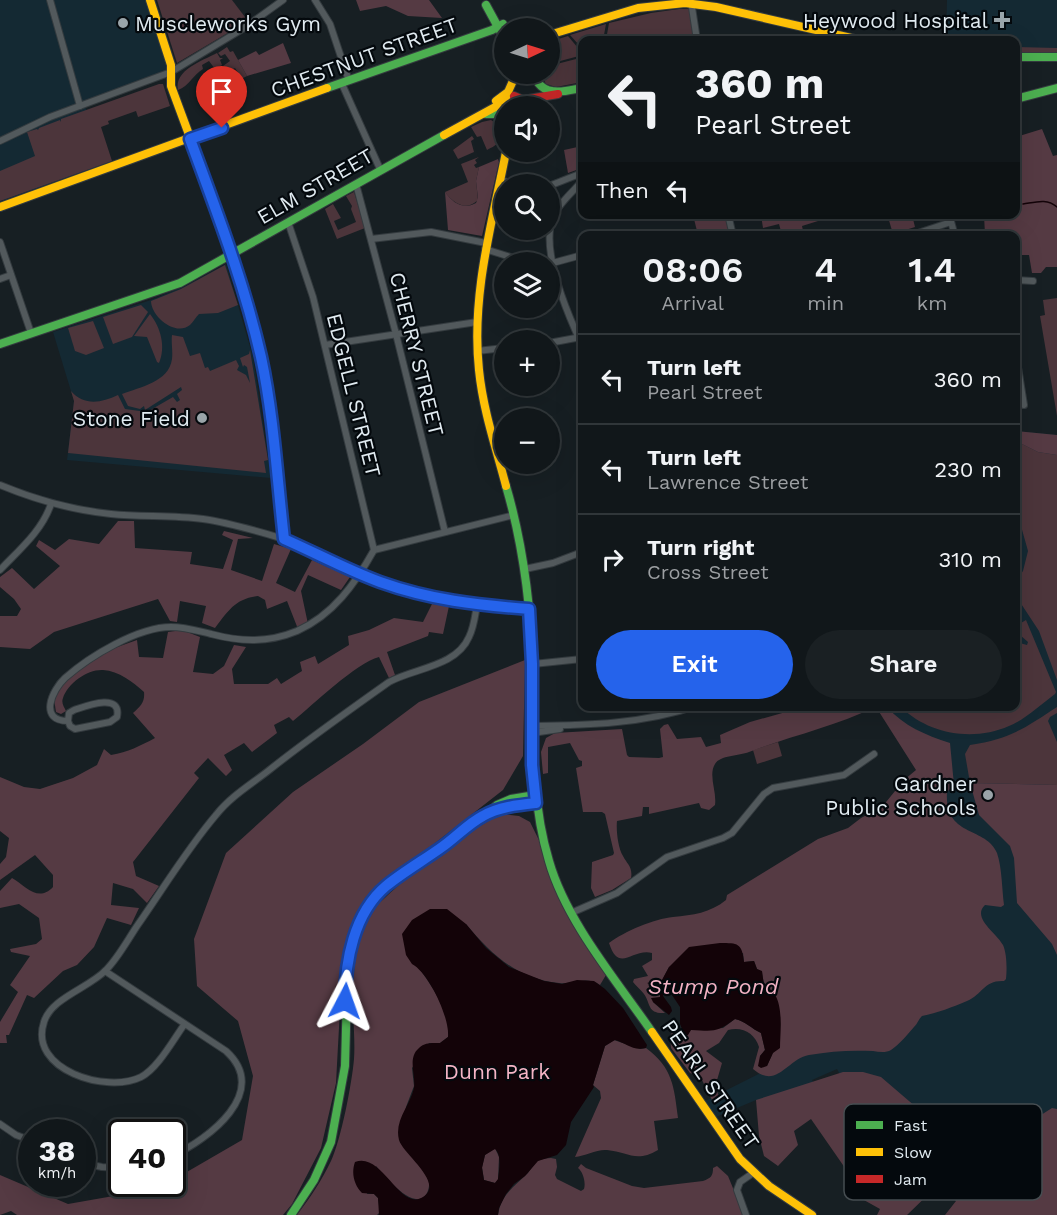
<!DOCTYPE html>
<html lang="en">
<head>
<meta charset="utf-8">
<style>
	:root { --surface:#11171a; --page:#1a2023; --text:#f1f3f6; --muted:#9c9fa2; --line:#303639; --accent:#2563eb }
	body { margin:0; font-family:"Work Sans",sans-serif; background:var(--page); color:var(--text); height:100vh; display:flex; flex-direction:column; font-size:22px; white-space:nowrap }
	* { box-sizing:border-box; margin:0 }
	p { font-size:20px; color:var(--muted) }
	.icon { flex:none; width:33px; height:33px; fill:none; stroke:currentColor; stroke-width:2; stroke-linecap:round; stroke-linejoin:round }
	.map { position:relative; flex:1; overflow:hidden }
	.details { position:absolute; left:578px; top:231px; width:442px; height:480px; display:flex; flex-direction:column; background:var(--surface); border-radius:12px; box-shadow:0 6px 24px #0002,0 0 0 2px var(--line) }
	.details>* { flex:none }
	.guide { position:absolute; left:578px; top:36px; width:442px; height:183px; border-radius:12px; box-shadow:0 6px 24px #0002,0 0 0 2px var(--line); background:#11171a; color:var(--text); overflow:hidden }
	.needle { width:39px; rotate:86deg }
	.fabs { position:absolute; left:494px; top:18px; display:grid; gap:12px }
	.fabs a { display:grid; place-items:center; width:66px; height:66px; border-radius:50%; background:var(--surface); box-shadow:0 6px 24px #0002,0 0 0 2px var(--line); font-size:30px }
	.speed { position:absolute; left:18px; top:1119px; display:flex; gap:12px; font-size:30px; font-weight:700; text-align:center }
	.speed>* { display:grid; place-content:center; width:78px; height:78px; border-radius:50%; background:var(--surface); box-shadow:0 6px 24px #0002,0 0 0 2px var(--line); line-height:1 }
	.speed small { font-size:15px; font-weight:400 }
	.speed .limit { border:3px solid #111; border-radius:9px; background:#fff; color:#111 }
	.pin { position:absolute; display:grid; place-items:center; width:51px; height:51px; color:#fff; margin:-62px -26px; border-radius:50% 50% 50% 0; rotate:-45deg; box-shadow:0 0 6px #0007 }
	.pin .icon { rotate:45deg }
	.me { position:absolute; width:66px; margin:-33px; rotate:4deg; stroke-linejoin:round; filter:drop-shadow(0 0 4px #0008) }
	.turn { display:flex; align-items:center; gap:21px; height:126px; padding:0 18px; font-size:27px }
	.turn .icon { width:78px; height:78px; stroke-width:2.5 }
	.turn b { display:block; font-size:42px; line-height:51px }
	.then { display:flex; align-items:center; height:57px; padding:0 18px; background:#0003; gap:12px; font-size:22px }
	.eta { display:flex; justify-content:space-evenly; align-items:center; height:102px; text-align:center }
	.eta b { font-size:36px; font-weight:600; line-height:42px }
	.button { display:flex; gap:12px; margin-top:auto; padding:12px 18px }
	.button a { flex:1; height:69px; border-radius:36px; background:var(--accent); color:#fff; font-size:24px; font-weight:600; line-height:69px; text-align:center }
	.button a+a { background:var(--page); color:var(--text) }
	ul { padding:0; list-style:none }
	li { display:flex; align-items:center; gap:18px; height:90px; padding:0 18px; border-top:2px solid var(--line) }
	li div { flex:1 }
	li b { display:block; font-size:22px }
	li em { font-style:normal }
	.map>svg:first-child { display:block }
</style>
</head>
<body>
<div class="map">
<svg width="1057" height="1215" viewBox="0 0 1057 1215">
	<rect width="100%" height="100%" fill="#171f23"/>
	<!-- built -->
	<g fill="#142933">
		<polygon points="0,0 148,0 168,64 167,71 84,103 106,166 0,205"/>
		<polygon points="947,0 1057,0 1057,53 1016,51 1016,40 946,40"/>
		<polygon points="226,264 253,357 271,478 67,460 74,401 53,332 151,300 185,286"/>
		<polygon points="1016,431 1057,435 1057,1122 991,1166 938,1142 916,1107 848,1090 837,1069 812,1080 823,1100 775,1120 756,1100 711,1119 701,1103 794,1056 926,776 883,707 1016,706"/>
	</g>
	<!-- green -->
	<g fill="#4c353b">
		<polygon points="157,0 232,0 248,21 177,63"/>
		<polygon points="679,9 689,9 695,40 617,40 616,38 606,40 609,23 651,13"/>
		<polygon points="606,24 604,35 599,40 582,40 582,45 579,45 570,35"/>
		<polygon points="568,36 578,48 579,56 549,64 549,42"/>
		<polygon points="227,47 230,52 233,51 247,76 216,92 214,89 240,76 235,68 226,73 223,66 230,61 225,54 221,56 218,53"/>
		<polygon points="1016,47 1057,48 1057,53 1016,52"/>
		<path d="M217 53 220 58H223L220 60 222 65 215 69 209 61 202 65 203 69C193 75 189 86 178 90 174 70 202 61 217 53Z"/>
		<polygon points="580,58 582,66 578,69 577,83 556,87 546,84 541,74 549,74 549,66"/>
		<polygon points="159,84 163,84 170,106 138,117 136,111 108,121 109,124 101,127 112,161 0,201 0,171 35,156 27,132 37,129 38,130 39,128 60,120 61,122 61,119"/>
		<path d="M491 120 501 127C505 140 497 145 487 150L481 136 477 137 471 127 482 122Z"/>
		<polygon points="472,136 474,139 471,141 474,152 458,159 453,150"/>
		<path d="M479 157 475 160 477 163 474 165 476 168 479 167 476 181 478 200C466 212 453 203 445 192L468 182 461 164Z"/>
		<polygon points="354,192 365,228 337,239 325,209 333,204 341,218 334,221 338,230 356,222 351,209 352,206 346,196"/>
		<path d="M225 265 238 305 218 313 199 314C196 317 193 322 190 325 175 337 151 316 151 301L181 289Z"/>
		<polygon points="1057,298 1057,416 1040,316 1045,315 1043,300"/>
		<polygon points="141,305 148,312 132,337 113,344 103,317"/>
		<path d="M150 314C161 328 166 347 159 363L157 362 147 337 134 336Z"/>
		<polygon points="93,321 104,348 86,355 75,351 68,328"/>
		<path d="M172 335 183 337 190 356 200 353 205 368 208 367 210 371 236 360 239 366 237 370 246 375 250 383 247 367 244 365 243 367 240 358 249 354 250 350 268 460 264 461 266 473 68 453 74 401 71 391C84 406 101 403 118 395L125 409 147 412 173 397 177 402 180 400 177 394 182 390 181 387 145 410 144 406 140 409 128 406 122 394C140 387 169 382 172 359 173 351 171 342 172 335Z"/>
		<polygon points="1016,441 1038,452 1057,455 1057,680 1039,631 1016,596 1016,581 1023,571 1028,551 1021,526 1016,517"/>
		<path d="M1016 615 1021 623 1026 620 1056 692 1055 694C1040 705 1026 719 1009 726 973 742 928 734 901 707L974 706 999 711 1002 710 1003 707 1016 706V642L1027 645 1028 642 1020 635 1016 634Z"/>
		<path d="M1057 707V713L1050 717 1048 721 1057 742V785L970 783 965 754 970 745C1010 739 1025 728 1057 707Z"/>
		<polygon points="778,742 782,756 757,764 753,750"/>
	</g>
	<!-- forest -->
	<g fill="#553a43">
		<polygon points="356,0 429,0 442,18 408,16 386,6 360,11"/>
		<polygon points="283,43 291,63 247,76 238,60 256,51 259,55"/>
		<polygon points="1042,129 1053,156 1057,155 1057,267 1046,267 1041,273 1032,273 1029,255 1016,255 1016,236 985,235 984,215 1016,214 1016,137"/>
		<polygon points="582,146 582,168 568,173 564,150"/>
		<path d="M498 159 499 162 482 236 448 230 445 192C453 203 463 210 476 203L478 198 476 181 479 167Z"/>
		<polygon points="709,215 726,215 731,235 698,235 694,219"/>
		<polygon points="761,215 816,215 818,221 802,226 804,235 782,235 779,224 763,228"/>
		<polygon points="865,215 912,215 915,227 893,234 888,217 867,221"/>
		<polygon points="1016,431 1057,435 1057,455 1038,452 1016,441"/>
		<path d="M118 521H134L135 548 192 552 190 564 223 569 233 540 222 535 224 531 253 538 238 539 231 570 262 581 274 544 291 549 276 583 295 592 312 560 350 577 341 590 308 575 301 591 308 624 298 629 287 601 267 609 265 600 258 596C235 599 229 610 215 628L202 623 206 606 180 601 177 622 170 621 158 599 54 632 30 649 0 647V616H17L21 609 14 599 0 587V577L12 568 34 589 60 566 36 546 39 540 55 550 69 539 99 544Z"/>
		<path d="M432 604 449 606 443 634 429 632 428 636 387 652 395 675 389 678 379 657C356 663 313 705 293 721L289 717 274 725 277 733 252 752 244 743 224 755 232 770 226 776 208 758 194 773 199 778 133 862 136 876 159 886 147 903 133 889 113 883 111 905 139 908 131 925 107 918 94 947 77 965 63 971 34 998 27 995 9 1035H6L7 1043H0V1022L18 992 10 985 30 956 11 952 10 949 36 944 42 939 39 918 19 904 0 908V891L12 878C26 886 38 903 53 887V875L35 855 0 880V864L6 857 9 838 0 831V777L24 787 40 789 73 778 97 765 104 749 111 755C128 752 140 746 155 738L133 713C141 706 145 702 144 692 133 682 119 671 103 670 88 669 68 683 63 698 61 703 64 707 66 711L61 714 56 712 54 699 57 692 68 678 109 650 137 640 139 657 163 658 168 632 182 630 200 637 193 672 213 674 224 666 234 645 246 647 232 669 234 684H268L277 678 281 684 302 671 300 662 315 656 318 664 349 645 348 636 369 630 394 618 423 622Z"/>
		<polygon points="525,660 523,756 503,790 366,897 343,953 336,1083 321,1148 292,1204 283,1215 17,1215 11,1211 0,1215 0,1175 68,1204 159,1188 167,1184 172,1184 173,1180 242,1140 253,1076 238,1021 197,986 194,939 226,853 293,792 363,744 419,702"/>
		<path d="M797 707H875C834 727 790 736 749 752 739 756 720 755 715 764 708 775 717 792 715 805L709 810 701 808 699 803 649 814V807H643L642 816 617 821C616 830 618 848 623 856 627 864 633 867 631 878L612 890 595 897 591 888 592 862 613 855 614 853 605 814 602 812H583L576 768 582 766V761L579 760 570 743 548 747V773L543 774 541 752 546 738 555 733 622 729 627 755 629 757 659 758 663 757 660 729 664 725 668 724 677 739 701 737 706 747 721 743 720 735 750 722 793 710Z"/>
		<path d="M876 707H887C904 726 925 735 950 743L954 785 947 792C944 838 986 826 997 853 1002 867 1002 890 1004 905L1001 907 985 905C971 918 998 934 1003 945 1007 954 1007 969 1006 979L1004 981C984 980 983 994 967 1001 953 1007 937 1013 922 1016 918 1020 918 1023 914 1027 908 1034 899 1045 891 1050 886 1053 879 1052 873 1051 851 1050 831 1051 809 1055 787 1059 777 1090 753 1069L759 1047C755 1033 742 1026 728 1030L719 1043 706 1051 722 1063 715 1087 719 1096 712 1100 701 1078 690 1073 671 1048 670 1036 673 1031 681 1029 684 1035 691 1030 723 1028 735 1019C745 1021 752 1029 761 1033L765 1050 760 1056 767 1066C773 1052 784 1032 779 1016 774 1000 763 989 762 972L757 969 754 961 744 962 743 953 669 967 662 980 651 981 653 986 660 988V997L653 1002 665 1013C647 1014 651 1004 644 994 641 990 636 986 633 982L634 979 648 976 642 966 652 960V953C632 948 619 974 609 943 625 931 654 919 673 917 693 915 710 913 726 900L727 895 818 839 848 828 861 818 882 807 904 780 916 770Z"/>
		<polygon points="970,783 1057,785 1057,955 1052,944 1017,903 1014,858 1010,846 979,815"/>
		<path d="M501 814 519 816 530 822 606 975 600 985C586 975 573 985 559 983 517 979 491 954 466 924L418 967C432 985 451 1015 448 1037L440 1043H429L412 1068 414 1086 406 1107 400 1142C408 1154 422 1166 428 1179 430 1183 429 1189 427 1193 415 1214 384 1175 376 1166L367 1194H374L378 1198 380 1212 377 1215H297C310 1198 322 1180 331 1161 341 1140 352 1083 354 1059 357 1015 340 949 370 912 376 905 384 899 390 893 422 864 463 834 501 814Z"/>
		<path d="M614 1040 640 1049 646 1048C673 1068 674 1087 678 1118L654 1121 658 1150C636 1163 628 1152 607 1150 597 1149 585 1156 575 1157L601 1098 600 1091 593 1085 605 1046Z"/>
		<polygon points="843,1072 863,1072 881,1077 916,1107 939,1142 991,1166 1007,1165 1024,1158 1033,1139 1034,1124 1041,1115 1052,1108 1057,1109 1057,1215 945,1215 956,1201 938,1185 907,1215 877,1215 880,1209 846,1190 852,1178 811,1119 794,1131 798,1145 778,1166 764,1156 759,1136 756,1100"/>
		<polygon points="495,1148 499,1157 498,1180 495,1183 484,1180 482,1167 485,1155"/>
		<path d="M551 1158 556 1159 557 1167 555 1175 557 1179 581 1191 584 1189C586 1182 583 1172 578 1168L581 1164 586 1168 632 1186 644 1188 703 1181C711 1178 713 1176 713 1168L717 1166 728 1176 744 1215H498C501 1194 515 1186 528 1173 531 1169 534 1164 537 1161 541 1159 547 1158 551 1158Z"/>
	</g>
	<!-- water -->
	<g fill="#130308" fill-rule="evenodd">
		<path d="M430 909H447L466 924 486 948 509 967 544 981 562 984 577 980 594 981 605 989 623 1008 647 1045 646 1048C632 1051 626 1043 615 1040L605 1046 593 1085 594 1087 571 1122 566 1145 557 1155 538 1161 525 1176 514 1184 506 1194 499 1208 498 1215H379L378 1198 374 1194 362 1193C354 1185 351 1173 355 1162 382 1151 400 1212 423 1197 445 1183 403 1154 399 1140 394 1120 410 1106 414 1088 416 1075 407 1058 419 1048 425 1042 433 1043 440 1043L448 1037C450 1018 429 973 412 964L406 955 402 934 412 920ZM495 1149C502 1155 499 1170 498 1179L495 1183 484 1180 482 1168 485 1155Z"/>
		<path d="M720 943C738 943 742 943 744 962L754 961 757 969 762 971 764 986C786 993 780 1030 780 1048L773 1053 767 1066 761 1068 758 1066 760 1056 765 1050 761 1033C752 1029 745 1021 735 1019 716 1033 714 1031 691 1030L688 1035 685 1036 680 1024V1007L670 992H664L663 996 671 1007 672 1011 669 1015 653 1002 651 998 660 997V988L647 983 662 980 669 967 689 947Z"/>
	</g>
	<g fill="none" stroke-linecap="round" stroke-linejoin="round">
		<!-- stream -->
		<path stroke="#130308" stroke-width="1.5" d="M1023 204C1036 202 1047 198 1057 207"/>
		<defs>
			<g id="street">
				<polyline points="50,0 80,106"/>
				<polyline points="315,0 330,24 349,81"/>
				<polyline points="691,1 697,40"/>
				<polyline points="342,84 380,169"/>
				<polyline points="0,141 50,117 171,72 244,28 283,0"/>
				<polyline points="501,180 513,184"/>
				<path d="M582 181C573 192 558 204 553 217 540 250 568 315 582 345"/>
				<polyline points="356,184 396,334 445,532"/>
				<polyline points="549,186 582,173"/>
				<polyline points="728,214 733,236"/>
				<polyline points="949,214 955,236"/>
				<polyline points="909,236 951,222"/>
				<polyline points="371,239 431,232 486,243"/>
				<polyline points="0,242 31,333"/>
				<polyline points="485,249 526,262"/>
				<polyline points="549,264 582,255"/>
				<polyline points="0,279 11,275"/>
				<polyline points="1016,280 1033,281"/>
				<polyline points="549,343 581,337"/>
				<polyline points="325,345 477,322"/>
				<polyline points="477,351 504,348"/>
				<polyline points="1016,355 1024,405"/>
				<path d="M0 485C36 500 72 510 111 514 142 517 173 515 203 519 231 523 257 531 284 539"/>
				<polyline points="374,550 514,515"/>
				<polyline points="525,569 553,563 582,552"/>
				<path d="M0 570C19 550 42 531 51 504"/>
				<polyline points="533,664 582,659"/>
				<path d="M68 721 69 713 74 710C86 706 122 692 117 717L110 722 75 729 70 726 68 721C38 721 52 690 65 678 90 656 138 627 171 627 185 627 198 631 211 634 241 642 268 643 297 631 333 615 355 584 374 550L313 297 288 222"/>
				<path d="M532 726C588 725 643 724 696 706"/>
				<polyline points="532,733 560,729"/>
				<polyline points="571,913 617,893 667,857 723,838 732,833 764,794 773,788 844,775 874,754"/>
				<path d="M105 971 226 1051C271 1092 209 1139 172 1156"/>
				<path d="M184 1025C173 1040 158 1068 141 1077 107 1094 28 1070 44 1022 51 998 89 988 106 970 118 958 127 941 137 926 163 889 187 849 216 815 230 797 250 785 268 771 307 740 348 711 389 682 414 668 456 667 469 637 474 627 475 616 477 605"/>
				<polyline points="0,1124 16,1135 32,1141"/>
				<polyline points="82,1163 102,1167 122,1168"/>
				<polyline points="746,1215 737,1190 740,1182 753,1173"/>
			</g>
			<g id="fast">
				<polyline points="486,5 504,38"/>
				<polyline points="1016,57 1057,57"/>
				<path d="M531 74C535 78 537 82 541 86 552 96 570 90 582 88"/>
				<polyline points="327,88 492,30 503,24"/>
				<polyline points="1016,99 1057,88"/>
				<polyline points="486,114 496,114 504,120"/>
				<path d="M249 309 269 404 284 539C320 555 356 575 393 587 437 601 483 604 529 609"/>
				<polyline points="0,344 180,283 444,135"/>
				<path d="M506 486C524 547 531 608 533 671 534 735 530 798 549 861 566 921 616 980 652 1032"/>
				<polyline points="291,1215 314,1180 331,1142 345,1066 347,992 352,947 358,925 369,905 385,887 463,833 497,805 511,799 535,795"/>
			</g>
			<g id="slow">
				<polyline points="150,0 171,65 171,86 221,221 249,309"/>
				<polyline points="549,35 638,8 685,3 716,7 860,40"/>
				<polyline points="496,101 508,92 516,74"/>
				<polyline points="444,135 508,100 516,98"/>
				<path d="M506 152C492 223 471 296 479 370 483 410 496 448 506 486"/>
				<polyline points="0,207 327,88"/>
				<polyline points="494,811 509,806 536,803"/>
				<polyline points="652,1032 740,1159 769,1186 812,1215"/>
			</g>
			<polyline id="jam" points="514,96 523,100 558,94"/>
		</defs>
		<!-- street casing -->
		<use href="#street" stroke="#343b3f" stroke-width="8"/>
		<!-- fast casing -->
		<use href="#fast" stroke="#343b3f" stroke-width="10"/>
		<!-- slow casing -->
		<use href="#slow" stroke="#343b3f" stroke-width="10"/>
		<!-- jam casing -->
		<use href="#jam" stroke="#343b3f" stroke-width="10"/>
		<!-- street -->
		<use href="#street" stroke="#52595c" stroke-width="6"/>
		<!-- fast -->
		<use href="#fast" stroke="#4caf50" stroke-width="8"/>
		<!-- slow -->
		<use href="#slow" stroke="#ffc107" stroke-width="8"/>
		<!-- jam -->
		<use href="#jam" stroke="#c62828" stroke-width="8"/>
	</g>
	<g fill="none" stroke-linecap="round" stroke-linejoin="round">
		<defs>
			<path id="route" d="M222 128 190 139C216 210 244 282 261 357 274 417 277 479 284 539 316 553 347 570 380 582 430 600 477 605 529 609L532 664V765L536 803C518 805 499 807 483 816 469 823 455 838 442 847 424 860 403 872 386 886 354 913 345 961 345 1001"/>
		</defs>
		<!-- route casing -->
		<use href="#route" stroke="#184099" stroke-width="15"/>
		<!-- route -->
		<use href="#route" stroke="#2563eb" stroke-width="10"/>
	</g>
	<!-- markers -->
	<g fill="#9aa4a9" stroke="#04090d" stroke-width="2">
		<path d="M999 11h6v6h6v6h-6v6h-6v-6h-6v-6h6z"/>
		<circle cx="123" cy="23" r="6"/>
		<circle cx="202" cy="418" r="6"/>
		<circle cx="988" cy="795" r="6"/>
	</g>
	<g text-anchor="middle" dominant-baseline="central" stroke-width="4.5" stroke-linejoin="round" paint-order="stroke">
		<!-- poi labels -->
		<g font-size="21" fill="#e1ebf1" stroke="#04090d" text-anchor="end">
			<text x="988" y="20">Heywood Hospital</text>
			<text x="135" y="23" text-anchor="start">Muscleworks Gym</text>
			<text x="190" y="418">Stone Field</text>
			<text x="976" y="783">Gardner<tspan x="976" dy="24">Public Schools</tspan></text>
		</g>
		<!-- street labels -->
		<g font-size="21" fill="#e1ebf1" stroke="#04090d">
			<text transform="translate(364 57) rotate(-20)">CHESTNUT STREET</text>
			<text transform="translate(315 186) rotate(-30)">ELM STREET</text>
			<text transform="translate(417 354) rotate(76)">CHERRY STREET</text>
			<text transform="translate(354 395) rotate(76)">EDGELL STREET</text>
			<text transform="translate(711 1084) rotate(55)">PEARL STREET</text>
		</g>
		<!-- park labels -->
		<g font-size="21" fill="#f5b5c6" stroke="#04090d">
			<text x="497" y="1071">Dunn Park</text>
		</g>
		<!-- water labels -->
		<g font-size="22" font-style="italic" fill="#f2b2c4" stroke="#04090d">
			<text x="713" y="986">Stump Pond</text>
		</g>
	</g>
	<!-- legend -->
	<rect x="844" y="1104" width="198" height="96" rx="9" fill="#04090d" stroke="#464d51" stroke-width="1.5"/>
	<rect x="856" y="1121" width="27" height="8" fill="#4caf50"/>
	<rect x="856" y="1148" width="27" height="8" fill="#ffc107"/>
	<rect x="856" y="1175" width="27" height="8" fill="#c62828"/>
	<g font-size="16" fill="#e1ebf1">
		<text x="894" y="1131">Fast</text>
		<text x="894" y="1158">Slow</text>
		<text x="894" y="1185">Jam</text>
	</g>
</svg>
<div class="fabs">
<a><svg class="needle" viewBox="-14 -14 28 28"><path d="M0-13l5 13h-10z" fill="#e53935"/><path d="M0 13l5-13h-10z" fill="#9c9fa2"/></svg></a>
<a><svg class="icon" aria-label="sound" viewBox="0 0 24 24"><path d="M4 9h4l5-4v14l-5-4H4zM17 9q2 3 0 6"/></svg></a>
<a><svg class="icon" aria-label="search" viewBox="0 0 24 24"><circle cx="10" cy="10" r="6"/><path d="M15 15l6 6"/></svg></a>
<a><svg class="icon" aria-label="layers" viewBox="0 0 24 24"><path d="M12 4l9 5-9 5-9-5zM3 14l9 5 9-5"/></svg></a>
<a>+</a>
<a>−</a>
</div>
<div class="speed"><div>38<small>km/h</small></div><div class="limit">40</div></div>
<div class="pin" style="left:222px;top:128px;background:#d93025"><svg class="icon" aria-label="arrive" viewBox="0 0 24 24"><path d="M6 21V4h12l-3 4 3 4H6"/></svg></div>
<svg class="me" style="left:345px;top:1001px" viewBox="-20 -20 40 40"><path d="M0-17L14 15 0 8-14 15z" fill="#2563eb" stroke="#fff" stroke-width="4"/></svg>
<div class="guide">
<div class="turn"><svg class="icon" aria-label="left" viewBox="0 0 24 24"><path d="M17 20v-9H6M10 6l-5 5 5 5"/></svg><div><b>360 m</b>Pearl Street</div></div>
<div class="then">Then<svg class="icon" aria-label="left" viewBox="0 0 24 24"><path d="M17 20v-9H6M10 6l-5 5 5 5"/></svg></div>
</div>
<section class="details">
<div class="eta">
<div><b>08:06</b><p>Arrival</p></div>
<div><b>4</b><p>min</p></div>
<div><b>1.4</b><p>km</p></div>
</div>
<ul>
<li><svg class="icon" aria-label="left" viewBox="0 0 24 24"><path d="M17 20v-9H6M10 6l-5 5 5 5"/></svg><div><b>Turn left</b><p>Pearl Street</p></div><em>360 m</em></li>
<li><svg class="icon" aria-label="left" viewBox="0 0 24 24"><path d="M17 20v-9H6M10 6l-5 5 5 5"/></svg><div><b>Turn left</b><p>Lawrence Street</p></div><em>230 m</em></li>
<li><svg class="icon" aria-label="right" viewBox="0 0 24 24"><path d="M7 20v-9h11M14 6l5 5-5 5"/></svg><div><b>Turn right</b><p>Cross Street</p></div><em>310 m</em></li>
</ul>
<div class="button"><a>Exit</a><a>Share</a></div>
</section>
</div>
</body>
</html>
